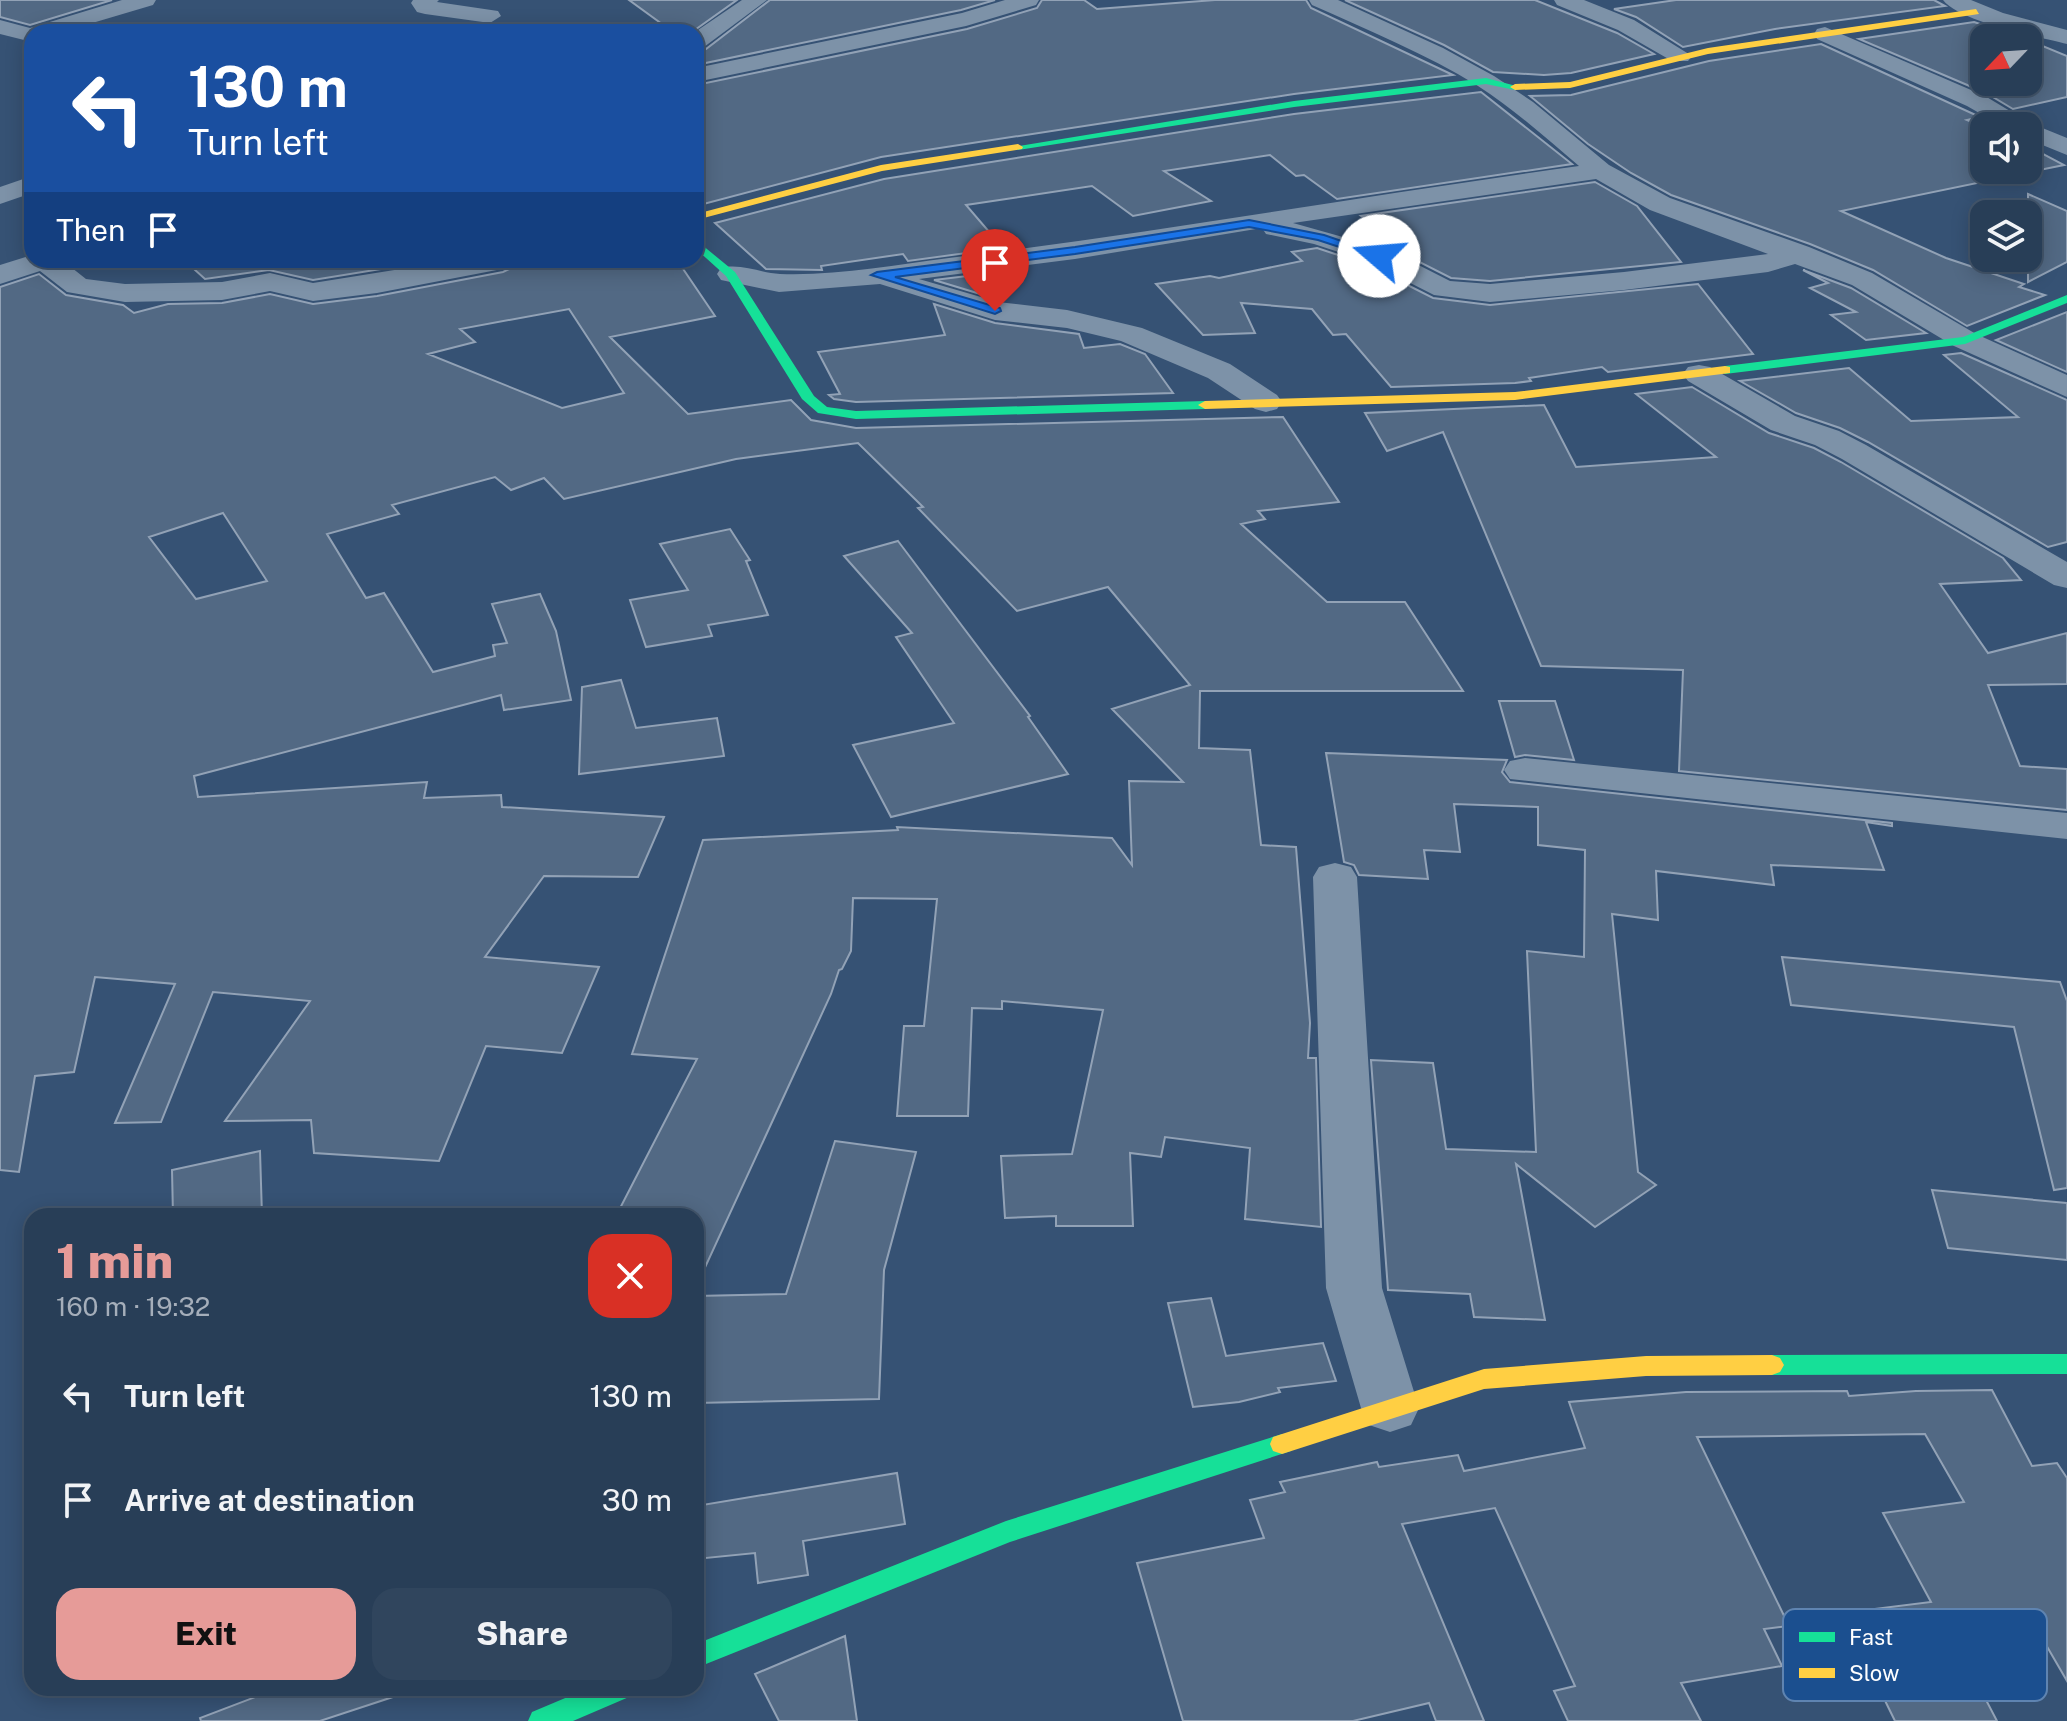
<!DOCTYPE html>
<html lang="en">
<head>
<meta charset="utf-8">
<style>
	:root { --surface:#283e57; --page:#30455d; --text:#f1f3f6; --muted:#a5aeba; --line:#44576d; --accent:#e69b98 }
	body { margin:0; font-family:"Public Sans",sans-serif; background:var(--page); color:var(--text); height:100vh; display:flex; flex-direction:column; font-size:30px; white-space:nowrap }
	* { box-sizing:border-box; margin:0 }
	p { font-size:26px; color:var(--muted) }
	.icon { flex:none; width:44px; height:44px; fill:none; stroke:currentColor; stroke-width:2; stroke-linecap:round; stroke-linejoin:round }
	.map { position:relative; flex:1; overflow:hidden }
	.drawer { position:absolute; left:24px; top:1208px; width:680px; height:488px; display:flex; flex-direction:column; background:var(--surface); border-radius:24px; box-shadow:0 4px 20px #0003,0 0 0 2px var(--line) }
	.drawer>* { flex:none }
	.hud { position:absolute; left:24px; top:24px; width:680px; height:244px; border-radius:24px; box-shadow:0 4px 20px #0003,0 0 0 2px var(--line); background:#1a4fa0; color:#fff; overflow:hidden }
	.needle { width:52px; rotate:245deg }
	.tools { position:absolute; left:1970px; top:24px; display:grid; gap:16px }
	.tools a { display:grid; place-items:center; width:72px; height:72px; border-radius:16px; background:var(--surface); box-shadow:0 4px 20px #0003,0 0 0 2px var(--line); font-size:40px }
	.pin { position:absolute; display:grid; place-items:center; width:68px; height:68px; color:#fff; margin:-82px -34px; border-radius:50% 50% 50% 0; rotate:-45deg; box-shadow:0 0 8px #0007 }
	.pin .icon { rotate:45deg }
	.me { position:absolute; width:88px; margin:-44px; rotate:288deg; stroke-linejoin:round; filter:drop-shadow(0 0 6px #0008) }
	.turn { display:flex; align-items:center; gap:28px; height:168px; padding:0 32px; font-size:36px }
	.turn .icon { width:104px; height:104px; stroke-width:2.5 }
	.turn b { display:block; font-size:56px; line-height:68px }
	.then { display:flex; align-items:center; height:76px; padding:0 32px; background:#0003; gap:16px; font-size:30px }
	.round { display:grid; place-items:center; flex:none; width:84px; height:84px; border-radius:24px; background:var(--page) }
	.headline { display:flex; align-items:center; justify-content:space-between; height:136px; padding:0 32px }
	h1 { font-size:48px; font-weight:800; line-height:60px; color:var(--accent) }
	.button { display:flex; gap:16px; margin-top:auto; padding:16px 32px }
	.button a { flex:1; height:92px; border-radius:24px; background:var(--accent); color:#111; font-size:32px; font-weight:800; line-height:92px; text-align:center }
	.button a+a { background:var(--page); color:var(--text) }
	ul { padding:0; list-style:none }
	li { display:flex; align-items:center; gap:24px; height:104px; padding:0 32px }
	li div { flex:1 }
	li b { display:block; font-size:30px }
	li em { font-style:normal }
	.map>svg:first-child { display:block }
</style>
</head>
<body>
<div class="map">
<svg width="2067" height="1721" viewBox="0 0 2067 1721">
	<rect width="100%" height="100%" fill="#365274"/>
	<!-- building -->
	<g fill="#526984" stroke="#92a2b6" stroke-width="2" fill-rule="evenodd">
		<polygon points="0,0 112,0 30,25 0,17"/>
		<polygon points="629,0 737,0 692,32 673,32"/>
		<polygon points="770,0 995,0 961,10 696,65 696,52 706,49"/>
		<polygon points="1042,0 1084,0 1097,9 1215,0 1306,0 1311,8 1453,75 1294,94 881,157 696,206 696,85 967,29 1037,8"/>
		<polygon points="1345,0 1535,0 1617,33 1654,54 1571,73 1544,75 1493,72 1444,45"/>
		<polygon points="1676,0 1934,0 1945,6 1775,29 1683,47 1636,17 1614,9"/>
		<polygon points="1974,22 2023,38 1984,38 1984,82 2028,82 2028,40 2067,56 2067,97 2013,109 1986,93 1859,39"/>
		<polygon points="1821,44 1980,117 1967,120 1984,127 1984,170 2028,170 2028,146 2064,165 1841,211 1946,258 2024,284 2019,287 2045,295 1967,326 1873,270 1810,244 1671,195 1631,173 1588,144 1530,96 1571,95 1709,61"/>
		<polygon points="1481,92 1572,164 1337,199 1304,175 1296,176 1270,155 1164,171 1211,201 1133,216 1092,186 966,205 1003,248 908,261 903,254 821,266 822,270 766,269 715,223 884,179 1294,114"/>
		<polygon points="1595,182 1637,206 1681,262 1490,281 1451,278 1390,247 1365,240 1389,236 1361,216"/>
		<polygon points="2028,194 2067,211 2067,262 2028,282"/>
		<polygon points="1317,248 1368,265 1433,298 1490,305 1698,284 1753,354 1608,372 1602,367 1529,378 1531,381 1515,383 1391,387 1346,334 1333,335 1312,309 1241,303 1255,333 1203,335 1156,284 1210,276 1219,278 1302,261 1292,252"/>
		<polygon points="184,260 410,260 412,264 313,280 269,270 205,279"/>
		<path d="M565 260H677L715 316 610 337 688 414 791 400 811 420 856 428 1283 417 1339 502 1258 511 1265 519 1241 524 1327 602H1405L1463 691H1200L1199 748 1250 750 1261 845 1296 847 1310 1023 1308 1058H1316L1321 1227 1245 1219 1250 1148 1165 1137 1161 1157 1130 1153 1133 1226H1056V1216L1005 1218 1001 1156 1072 1154 1103 1010 1002 1001V1009L972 1008 968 1116H897L904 1026H924L937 899 853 898 851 951 842 969 839 970 831 994 696 1287V1216H616L697 1059 632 1054 703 840 898 830 897 827 1112 838 1132 865 1129 781 1183 782 1112 709 1190 685 1108 587 1017 611 918 508 923 507 858 443 736 459 564 499 544 478 511 490 495 477 392 505 399 514 327 534 366 598 384 593 433 672 495 656 493 645 507 643 492 604 540 594 556 631 571 700 504 710 501 695 194 776 198 797 427 782 424 798 501 795 502 807 664 817 638 877 544 876 485 957 599 967 562 1053 486 1046 439 1161 314 1153 311 1120 225 1121 310 1001 213 992 161 1122 115 1123 175 984 95 977 74 1072 35 1076 19 1172 0 1170V287L39 274 66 295 123 305 134 313 168 304 222 303 270 294 313 304 377 296 503 272 516 266ZM569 309 624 393 562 408 428 354 475 342 460 329ZM223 513 267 581 196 599 149 537Z"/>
		<polygon points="1803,270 1851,288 1926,333 1866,340 1831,315 1856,312 1810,288 1828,283"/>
		<polygon points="992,273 997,299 934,280"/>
		<polygon points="934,304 995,323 1079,334 1084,348 1120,344 1145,354 1173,393 856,402 834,399 829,395 840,394 818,352 945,335"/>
		<polygon points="2067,312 2067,372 1996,340"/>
		<polygon points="1961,353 2067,400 2067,542 2048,547 1868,442 1840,428 1796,413 1740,381 1849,368 1911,421 2018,417 1944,355"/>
		<polygon points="1692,387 1769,433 1814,448 1841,462 2003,558 2021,580 1940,584 1988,653 2067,633 2067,684 1988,685 2020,766 2067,769 2067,810 1679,771 1683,670 1541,666 1443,432 1387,451 1365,413 1544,405 1576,467 1716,457 1636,394"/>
		<polygon points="730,529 750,560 746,561 768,615 708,625 712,636 646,647 630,600 688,590 660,544"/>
		<polygon points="898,541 1030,716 1028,717 1068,774 891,817 853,745 954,723 896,637 912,633 844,556"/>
		<polygon points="621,680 636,728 717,718 724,756 579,774 582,687"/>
		<polygon points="1499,701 1555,701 1574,760 1525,755 1515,757"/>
		<polygon points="1326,753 1507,760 1502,772 1510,782 1892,823 1892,826 1866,822 1884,870 1771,865 1774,885 1656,871 1658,920 1612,914 1638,1172 1656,1185 1595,1227 1516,1164 1545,1320 1474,1317 1470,1294 1388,1290 1371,1060 1433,1063 1446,1149 1536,1152 1527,951 1584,957 1585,850 1538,845 1538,807 1454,804 1460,852 1424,850 1428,879 1359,875 1354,865 1344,862"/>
		<polygon points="1782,957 2060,982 2067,1001 2067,1188 2054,1190 2014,1027 1791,1005"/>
		<polygon points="835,1141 916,1152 884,1270 879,1399 696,1403 696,1296 786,1294"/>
		<polygon points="260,1151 262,1216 173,1216 172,1170"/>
		<polygon points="1932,1190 2067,1203 2067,1260 1948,1248"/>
		<polygon points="1211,1298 1226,1356 1323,1343 1336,1381 1278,1388 1280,1392 1239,1402 1193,1407 1168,1303"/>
		<polygon points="1992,1390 2032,1466 2057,1463 2067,1478 2067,1681 2031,1619 1950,1631 1997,1721 1895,1721 1842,1613 1931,1602 1883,1513 1964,1502 1925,1434 1697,1437 1789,1626 1764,1629 1782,1666 1681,1683 1701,1721 1568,1721 1554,1691 1575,1686 1495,1508 1402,1524 1484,1721 1436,1721 1429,1703 1353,1721 1183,1721 1137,1563 1264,1538 1250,1500 1285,1492 1280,1482 1377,1462 1379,1467 1458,1455 1464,1471 1585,1448 1569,1402 1686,1392 1847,1391 1849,1396 1916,1391"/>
		<polygon points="897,1473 905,1524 803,1541 808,1575 758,1583 755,1553 696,1559 696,1506"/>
		<polygon points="845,1636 857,1721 779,1721 755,1674"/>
		<polygon points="279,1688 398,1688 399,1695 320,1721 201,1721 200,1718"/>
	</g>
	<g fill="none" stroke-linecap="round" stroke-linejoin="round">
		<!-- street -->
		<g fill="#7d92a8" fill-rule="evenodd">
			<polygon points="122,0 156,0 153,5 62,32 32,32 32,42 0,34 0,20 30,28"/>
			<polygon points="413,0 439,0 437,2 498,11 501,16 490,23 425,14 417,12 411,3"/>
			<polygon points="742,0 767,0 704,47 696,49 695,32"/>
			<polygon points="1005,0 1039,0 1036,5 966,26 696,82 696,68 962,13"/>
			<path d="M1309 0H1338L1443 48 1494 76 1533 102 1609 165 1670 198 1809 247 1872 273 1976 334 2067 375V397L1954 346 1852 285 1795 264 1768 272 1624 290 1490 302 1434 295 1369 262 1314 244 1266 234 1262 228 1075 259 919 279 998 302 1067 310 1142 328 1230 364 1277 395 1282 402 1277 409 1266 412 1255 409 1208 378 1121 341 1067 328 995 320 880 284 779 292 721 280 717 274 721 268C741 263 760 273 780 274 836 276 894 265 949 258 1160 232 1368 195 1579 166 1546 138 1514 109 1478 86 1426 54 1368 30 1312 5ZM1596 179 1650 210 1768 254 1624 272 1490 284 1450 281 1389 250 1293 223Z"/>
			<polygon points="1554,0 1584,0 1634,20 1692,56 1688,61 1672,61 1618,30 1557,5"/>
			<path d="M1943 0H1971L2003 13 2067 30V44C2039 37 1960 22 1943 0Z"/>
			<polygon points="1825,27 1985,96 2030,123 2067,138 2067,155 2028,139 2028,126 2002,126 1967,106 1817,39 1814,34 1817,29"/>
			<polygon points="32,176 32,193 0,204 0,187"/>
			<polygon points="32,255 32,260 62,260 86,279 125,284 222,282 270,273 313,283 457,260 516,260 512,266 502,269 377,293 313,301 270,291 222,300 125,302 67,292 40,271 0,284 0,265"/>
			<polygon points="1699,365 1710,367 1795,416 1839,431 1866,445 2067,562 2067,588 2054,585 1842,459 1815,445 1771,430 1688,381 1683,374 1688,367"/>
			<polygon points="1525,758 2067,813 2067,839 1510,779 1504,770 1510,761"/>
			<polygon points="1335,863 1351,867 1357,877 1382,1288 1419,1408 1411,1425 1390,1432 1369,1425 1361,1408 1326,1288 1313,877 1319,867"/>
		</g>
		<!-- fast -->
		<g fill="#16e098" fill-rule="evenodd">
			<polygon points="1486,78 1520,87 1515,90 1486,84 1294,107 1018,150 1013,147 1294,101"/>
			<polygon points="696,240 735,272 814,396 827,407 856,411 1205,401 1212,405 1205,409 856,419 818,413 802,399 726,276 696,249"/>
			<polygon points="2067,295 2067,303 1965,344 1725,374 1719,370 1725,366 1963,337"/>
			<polygon points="2067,1354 2067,1374 1772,1375 1764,1372 1760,1365 1764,1358 1772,1355"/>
			<polygon points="1282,1434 1291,1437 1294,1444 1291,1451 1010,1542 696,1668 696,1644 1006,1521"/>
			<polygon points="589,1688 633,1688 629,1697 573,1721 528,1721 532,1712"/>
		</g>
		<!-- slow -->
		<g fill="#ffcf43" fill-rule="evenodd">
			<polygon points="1976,9 1979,14 1708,54 1570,88 1515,90 1510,87 1515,84 1570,82 1708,48"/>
			<polygon points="1018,144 1023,147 1022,149 882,171 696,220 696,214 881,165"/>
			<polygon points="1725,366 1730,367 1730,373 1515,400 1205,409 1198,405 1205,401 1515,392"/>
			<polygon points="1772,1355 1780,1358 1784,1365 1780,1372 1772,1375 1646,1376 1484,1389 1282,1454 1273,1451 1270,1444 1273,1437 1282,1434 1484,1369 1646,1356"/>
		</g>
	</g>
	<!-- route -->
	<polygon fill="#1a73e8" stroke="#114b97" stroke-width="2" points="1249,220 1324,235 1385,256 1379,260 1318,240 1249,227 1075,254 895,277 1000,308 1001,311 995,314 871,275 877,272 1075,247"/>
	<!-- legend -->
	<rect x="1783" y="1609" width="264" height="92" rx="12" fill="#1b4f8f" stroke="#5f84b1" stroke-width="2"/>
	<rect x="1799" y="1632" width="36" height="10" fill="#16e098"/>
	<rect x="1799" y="1668" width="36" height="10" fill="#ffcf43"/>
	<g font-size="22" fill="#fff">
		<text x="1849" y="1645">Fast</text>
		<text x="1849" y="1681">Slow</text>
	</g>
</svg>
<div class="tools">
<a><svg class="needle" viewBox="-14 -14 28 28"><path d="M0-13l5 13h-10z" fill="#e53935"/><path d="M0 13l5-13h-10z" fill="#a5aeba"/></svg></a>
<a><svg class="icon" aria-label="sound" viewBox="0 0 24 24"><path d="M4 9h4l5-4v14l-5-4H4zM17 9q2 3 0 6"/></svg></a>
<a><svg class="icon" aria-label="layers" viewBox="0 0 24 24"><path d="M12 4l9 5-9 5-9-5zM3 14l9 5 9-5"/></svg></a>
</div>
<div class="pin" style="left:995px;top:311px;background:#d93025"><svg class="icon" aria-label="arrive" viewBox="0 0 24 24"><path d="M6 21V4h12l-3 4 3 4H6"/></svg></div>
<svg class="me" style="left:1379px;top:256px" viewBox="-20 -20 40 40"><circle r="19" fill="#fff"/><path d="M0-13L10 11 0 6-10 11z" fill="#1a73e8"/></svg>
<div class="hud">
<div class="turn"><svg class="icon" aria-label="left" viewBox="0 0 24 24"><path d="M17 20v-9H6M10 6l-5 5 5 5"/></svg><div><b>130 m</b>Turn left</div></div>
<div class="then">Then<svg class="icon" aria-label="arrive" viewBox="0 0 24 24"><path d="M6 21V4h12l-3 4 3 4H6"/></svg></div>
</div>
<section class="drawer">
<div class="headline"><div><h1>1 min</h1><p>160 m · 19:32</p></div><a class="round" style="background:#d93025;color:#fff"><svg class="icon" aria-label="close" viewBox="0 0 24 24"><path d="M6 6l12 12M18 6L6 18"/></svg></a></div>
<ul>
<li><svg class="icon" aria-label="left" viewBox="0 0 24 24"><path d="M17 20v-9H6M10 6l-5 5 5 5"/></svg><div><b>Turn left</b></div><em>130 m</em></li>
<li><svg class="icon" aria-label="arrive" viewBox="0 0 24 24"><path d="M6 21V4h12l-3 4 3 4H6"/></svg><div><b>Arrive at destination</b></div><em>30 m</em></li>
</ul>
<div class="button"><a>Exit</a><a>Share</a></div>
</section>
</div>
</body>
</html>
